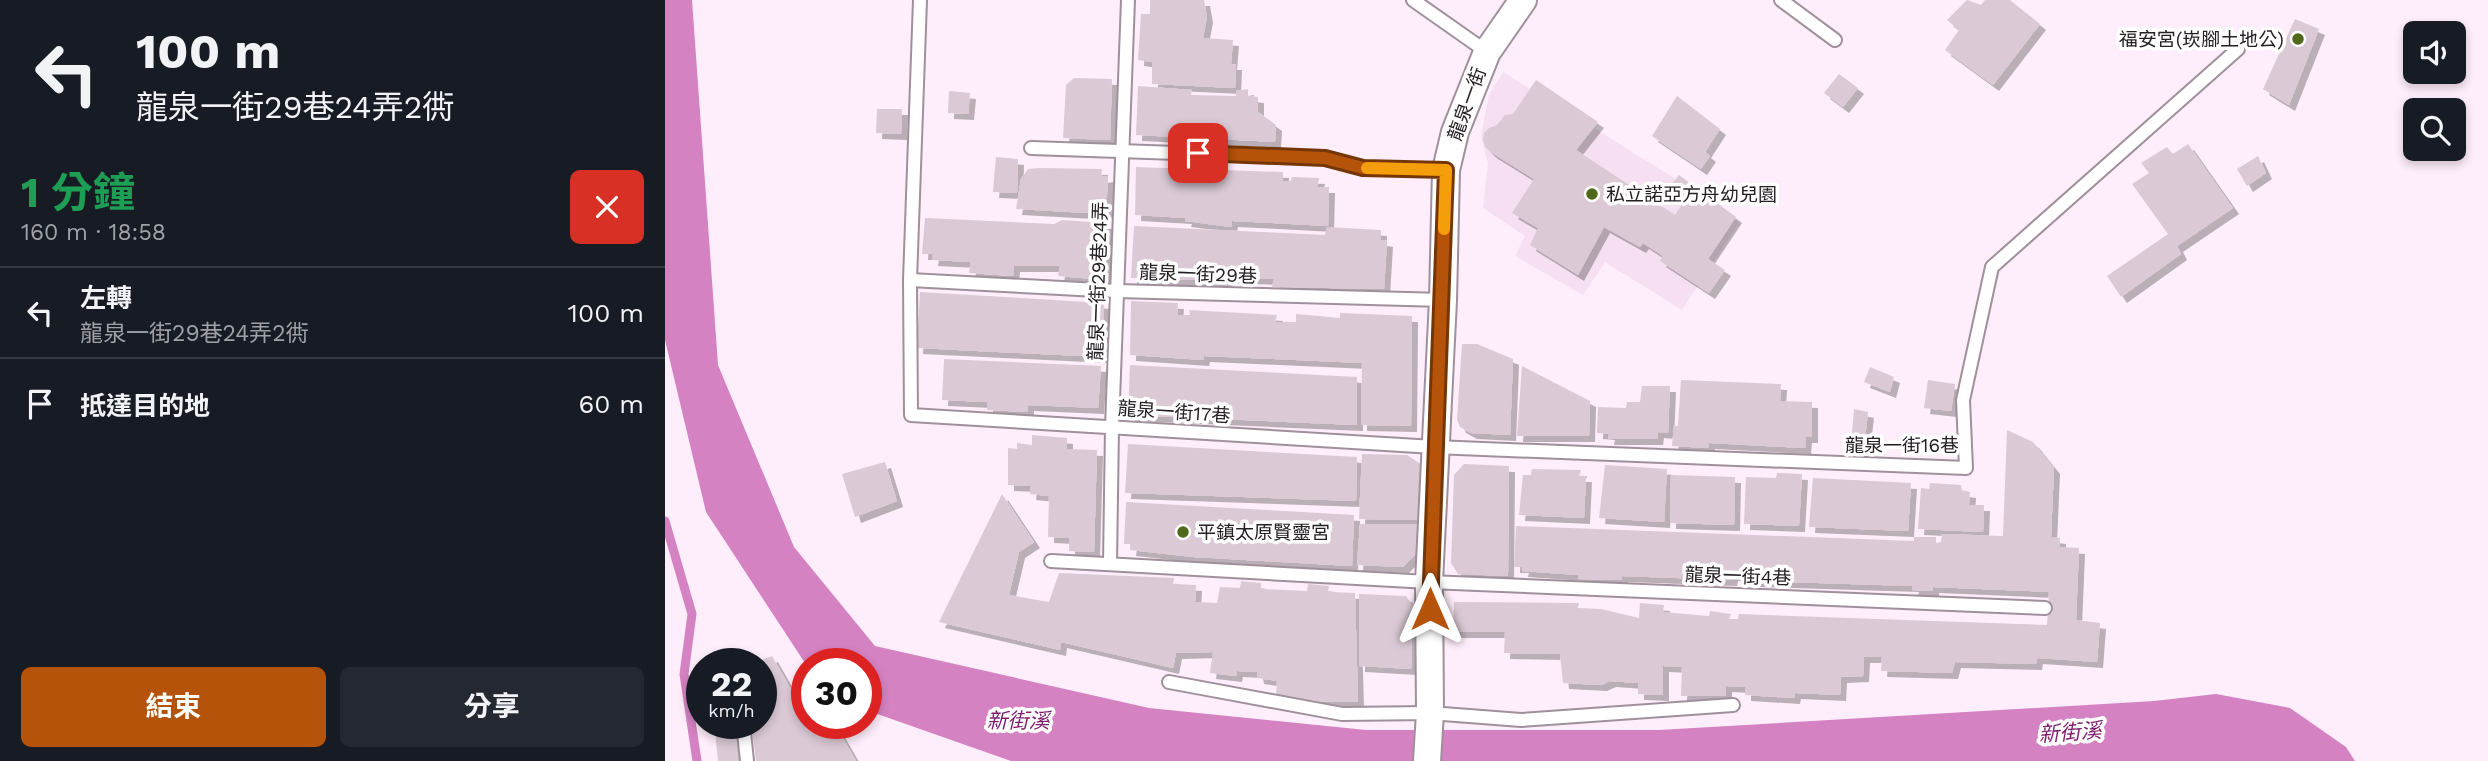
<!DOCTYPE html>
<html lang="zh-TW">
<head>
<meta charset="utf-8">
<style>
	:root { --surface:#171b24; --page:#242831; --text:#f1f3f6; --muted:#9ea1a6; --line:#363941; --accent:#b45309 }
	body { margin:0; font-family:"Work Sans","Noto Sans TC",sans-serif; background:var(--page); color:var(--text); height:100vh; display:flex; flex-direction:column; font-size:26px; white-space:nowrap }
	* { box-sizing:border-box; margin:0 }
	p { font-size:23px; color:var(--muted) }
	.icon { flex:none; width:38px; height:38px; fill:none; stroke:currentColor; stroke-width:2; stroke-linecap:round; stroke-linejoin:round }
	.map { position:relative; flex:1; overflow:hidden }
	.panel { display:flex; flex-direction:column; background:var(--surface); width:665px }
	.panel>* { flex:none }
	.banner { background:#171b24; color:var(--text); overflow:hidden }
	.controls { position:absolute; left:1738px; top:21px; display:grid; gap:14px }
	.controls a { display:grid; place-items:center; width:63px; height:63px; border-radius:10px; background:var(--surface); box-shadow:0 4px 10px #0003; font-size:35px }
	.speed { position:absolute; left:21px; top:648px; display:flex; gap:14px; font-size:35px; font-weight:700; text-align:center }
	.speed>* { display:grid; place-content:center; width:91px; height:91px; border-radius:50%; background:var(--surface); box-shadow:0 4px 10px #0003; line-height:1 }
	.speed small { font-size:18px; font-weight:400 }
	.speed .limit { border:10px solid #d22; background:#fff; color:#111 }
	.pin { position:absolute; display:grid; place-items:center; width:60px; height:60px; color:#fff; margin:-30px; border-radius:14px; box-shadow:0 4px 10px #0006 }
	.me { position:absolute; width:77px; margin:-38px; rotate:0deg; stroke-linejoin:round; filter:drop-shadow(0 0 5px #0008) }
	.turn { display:flex; align-items:center; gap:24px; height:147px; padding:0 21px; font-size:32px }
	.turn .icon { width:91px; height:91px; stroke-width:2.5 }
	.turn b { display:block; font-size:49px; line-height:60px }
	.round { display:grid; place-items:center; flex:none; width:74px; height:74px; border-radius:10px; background:var(--page) }
	.overview { display:flex; align-items:center; justify-content:space-between; height:119px; padding:0 21px }
	h1 { font-size:42px; font-weight:700; line-height:52px; color:#1e9e55 }
	.button { display:flex; gap:14px; margin-top:auto; padding:14px 21px }
	.button a { flex:1; height:80px; border-radius:10px; background:var(--accent); color:#fff; font-size:28px; font-weight:700; line-height:80px; text-align:center }
	.button a+a { background:var(--page); color:var(--text) }
	ul { padding:0; list-style:none }
	li { display:flex; align-items:center; gap:21px; height:91px; padding:0 21px; border-top:2px solid var(--line) }
	li div { flex:1 }
	li b { display:block; font-size:26px }
	li em { font-style:normal }
	main { display:flex; flex:1; min-height:0 }
	.map>svg:first-child { display:block }
</style>
</head>
<body>
<main>
<section class="panel">
<div class="banner">
<div class="turn"><svg class="icon" aria-label="left" viewBox="0 0 24 24"><path d="M17 20v-9H6M10 6l-5 5 5 5"/></svg><div><b>100 m</b>龍泉一街29巷24弄2衖</div></div>
</div>
<div class="overview"><div><h1>1 分鐘</h1><p>160 m · 18:58</p></div><a class="round" style="background:#d93025;color:#fff"><svg class="icon" aria-label="close" viewBox="0 0 24 24"><path d="M6 6l12 12M18 6L6 18"/></svg></a></div>
<ul>
<li><svg class="icon" aria-label="left" viewBox="0 0 24 24"><path d="M17 20v-9H6M10 6l-5 5 5 5"/></svg><div><b>左轉</b><p>龍泉一街29巷24弄2衖</p></div><em>100 m</em></li>
<li><svg class="icon" aria-label="arrive" viewBox="0 0 24 24"><path d="M6 21V4h12l-3 4 3 4H6"/></svg><div><b>抵達目的地</b></div><em>60 m</em></li>
</ul>
<div class="button"><a>結束</a><a>分享</a></div>
</section>
<div class="map">
<svg width="1823" height="761" viewBox="0 0 1823 761">
	<defs>
		<filter id="shadow"><feDropShadow dx="6" dy="6" stdDeviation="0" flood-color="#0004"/></filter>
	</defs>
	<rect width="100%" height="100%" fill="#feedfa"/>
	<!-- built -->
	<polygon fill="#f6dff0" points="838,72 1014,181 1074,223 1017,310 940,262 918,295 850,256 860,236 818,208 823,164 816,136 824,95"/>
	<!-- water -->
	<polygon fill="#d582c2" points="0,0 27,0 53,365 129,547 210,646 484,708 701,730 994,730 1489,701 1551,694 1625,708 1681,747 1690,761 346,761 201,710 201,663 142,663 142,666 41,512 0,340"/>
	<g fill="none" stroke-linecap="round" stroke-linejoin="round">
		<!-- stream -->
		<polyline stroke="#d582c2" stroke-width="9" points="0,521 27,614 19,674 32,761"/>
	</g>
	<!-- building -->
	<g fill="#dbcad6" filter="url(#shadow)">
		<polygon points="485,0 539,0 542,17 538,38 568,40 566,64 571,64 570,88 487,84 487,62 473,60 476,14 485,14"/>
		<polygon points="1302,0 1316,5 1320,0 1345,0 1375,24 1328,85 1280,50 1294,30 1282,20"/>
		<polygon points="1630,19 1654,29 1624,105 1598,89"/>
		<polygon points="1174,74 1193,88 1178,107 1159,93"/>
		<polygon points="409,78 447,79 445,140 398,138 401,85"/>
		<polygon points="871,80 933,122 911,150 1010,215 1019,201 1003,189 1014,175 1071,217 1043,259 1060,270 1044,293 995,261 998,256 978,243 975,247 939,227 913,275 865,245 873,228 847,213 869,179 827,153 820,147 818,140 819,133 824,128 832,125 840,115 848,114"/>
		<polygon points="473,86 527,90 526,95 571,96 571,91 583,89 583,96 593,97 593,112 611,125 610,142 471,135"/>
		<polygon points="284,91 305,93 303,114 283,113"/>
		<polygon points="1012,96 1055,129 1040,152 1045,156 1036,169 987,136"/>
		<polygon points="212,109 237,109 236,134 211,133"/>
		<polygon points="1523,144 1568,208 1512,246 1516,254 1456,297 1442,276 1503,234 1467,184 1484,173 1476,163 1502,147 1508,154"/>
		<polygon points="1593,156 1601,173 1582,186 1572,169"/>
		<polygon points="331,157 353,159 352,193 328,192"/>
		<polygon points="471,167 618,172 618,181 626,181 627,177 654,178 652,187 664,187 663,226 567,221 566,227 520,221 521,218 470,215"/>
		<polygon points="375,168 437,169 436,177 443,176 441,214 351,209 356,179 363,169"/>
		<polygon points="260,218 389,224 397,220 441,223 440,280 393,276 395,266 349,266 348,276 304,273 306,262 267,260 268,254 257,254"/>
		<polygon points="469,226 660,235 662,227 716,230 716,240 722,241 719,289 607,287 609,279 561,277 562,281 466,278"/>
		<polygon points="255,292 439,303 437,357 252,348"/>
		<polygon points="466,301 513,303 512,315 525,315 524,310 612,315 610,322 631,322 631,314 675,318 675,313 747,316 746,426 696,425 697,363 539,356 538,360 465,355"/>
		<polygon points="797,344 812,344 848,359 845,435 806,433 795,427 792,420"/>
		<polygon points="279,359 436,366 433,408 363,405 363,412 322,410 322,402 277,400"/>
		<polygon points="465,365 692,377 692,425 463,415"/>
		<polygon points="857,366 925,401 924,436 852,436"/>
		<polygon points="1205,367 1229,377 1225,392 1199,382"/>
		<polygon points="1016,380 1116,384 1115,401 1147,402 1147,437 1141,437 1140,448 1044,443 1043,448 1007,446 1009,426 1013,426"/>
		<polygon points="1263,380 1290,384 1286,411 1259,408"/>
		<polygon points="977,386 1005,386 1003,433 993,432 992,439 943,439 944,434 932,433 933,407 961,408 962,402 975,402"/>
		<polygon points="1189,409 1203,412 1199,447 1186,446"/>
		<polygon points="1342,430 1368,442 1389,468 1386,537 1395,538 1395,547 1414,548 1411,620 1435,623 1432,662 1372,658 1371,664 1290,662 1287,673 1216,671 1217,657 1199,657 1198,676 1176,677 1175,695 1130,693 1129,698 1080,695 1080,687 1061,686 1061,696 1016,696 1017,667 998,666 998,695 973,694 973,683 945,681 936,685 898,683 895,654 839,653 840,632 788,632 789,602 914,603 913,608 936,609 974,618 975,603 999,605 998,612 1044,616 1045,611 1066,614 1064,619 1073,619 1074,614 1382,625 1384,592 1268,587 1268,591 1247,590 1248,586 1088,581 1088,575 1067,575 1066,580 957,576 957,580 913,579 913,575 857,571 858,567 849,567 851,526 1249,541 1249,537 1271,537 1271,543 1276,542 1277,534 1338,536"/>
		<polygon points="367,435 402,438 402,449 432,450 429,552 404,551 404,538 383,537 384,496 365,494 366,486 343,485 343,448 352,449 352,443 367,445"/>
		<polygon points="463,444 692,457 691,501 460,493"/>
		<polygon points="697,454 742,455 757,465 753,520 694,519"/>
		<polygon points="220,462 232,501 190,517 177,474"/>
		<polygon points="799,464 844,466 843,576 793,574 786,563 789,475"/>
		<polygon points="940,465 1002,469 999,522 934,518"/>
		<polygon points="867,469 916,470 914,476 921,476 919,518 854,515 858,475 866,475"/>
		<polygon points="1112,473 1137,474 1134,526 1079,524 1081,477 1111,478"/>
		<polygon points="1006,475 1070,477 1069,525 1005,523"/>
		<polygon points="1148,478 1246,483 1243,531 1144,527"/>
		<polygon points="1265,483 1296,485 1297,491 1305,492 1304,505 1319,505 1318,532 1253,529 1256,488 1264,489"/>
		<polygon points="337,494 369,542 354,552 344,595 384,602 394,573 509,578 508,584 531,585 530,602 552,603 555,587 575,588 576,581 596,583 596,589 642,591 643,584 664,586 663,592 690,593 693,702 637,701 611,696 612,681 593,678 592,672 572,671 571,676 545,673 548,652 511,653 508,668 396,642 395,650 274,622"/>
		<polygon points="461,502 689,515 687,566 528,557 465,550 466,544 459,544"/>
		<polygon points="695,524 752,524 751,554 738,567 692,565"/>
		<polygon points="694,594 741,596 748,606 746,669 694,666"/>
		<polygon points="107,656 132,700 137,698 142,705 142,723 169,723 191,761 91,761 86,723 96,723 96,663 88,663"/>
		<polygon points="49,723 71,723 75,761 53,761"/>
	</g>
	<g fill="none" stroke-linecap="round" stroke-linejoin="round">
		<defs>
			<g id="lane">
				<polyline points="255,0 245,280 246,415 769,447 1301,468 1298,400 1327,267 1573,49"/>
				<polyline points="748,0 822,52"/>
				<polyline points="1116,0 1170,40"/>
				<polyline points="366,148 660,158 698,168 781,170"/>
				<polyline points="245,280 452,291 778,300"/>
				<polyline points="386,561 764,582 1380,608"/>
				<polyline points="445,563 447,427 463,0"/>
				<polyline points="504,682 677,714 765,713 856,720 1068,705"/>
				<polyline points="78,723 82,761"/>
			</g>
			<polyline id="street" points="762,761 765,713 764,582 778,300 781,170 790,132 822,52 858,0"/>
		</defs>
		<!-- lane casing -->
		<use href="#lane" stroke="#9f909b" stroke-width="16"/>
		<!-- street casing -->
		<use href="#street" stroke="#9f909b" stroke-width="30"/>
		<!-- lane -->
		<use href="#lane" stroke="#fff" stroke-width="12"/>
		<!-- street -->
		<use href="#street" stroke="#fff" stroke-width="26"/>
	</g>
	<g fill="none" stroke-linecap="round" stroke-linejoin="round">
		<defs>
			<polyline id="route" points="533,153 660,158 698,168 781,170 765,609"/>
		</defs>
		<!-- route casing -->
		<use href="#route" stroke="#753606" stroke-width="18"/>
		<!-- route -->
		<use href="#route" stroke="#b45309" stroke-width="12"/>
		<!-- slow -->
		<polyline stroke="#f59e0b" stroke-width="12" points="702,168 781,170 779,229"/>
	</g>
	<!-- markers -->
	<g fill="#506819" stroke="#fff" stroke-width="2.5">
		<circle cx="1633" cy="39" r="7"/>
		<circle cx="927" cy="194" r="7"/>
		<circle cx="518" cy="532" r="7"/>
	</g>
	<g text-anchor="middle" dominant-baseline="central" stroke-width="7" stroke-linejoin="round" paint-order="stroke">
		<!-- poi labels -->
		<g font-size="19" fill="#262025" stroke="#fff" text-anchor="start">
			<text x="1619" y="39" text-anchor="end">福安宮(崁腳土地公)</text>
			<text x="941" y="194">私立諾亞方舟幼兒園</text>
			<text x="532" y="532">平鎮太原賢靈宮</text>
		</g>
		<!-- street labels -->
		<g font-size="19" fill="#262025" stroke="#fff">
			<text transform="translate(802 104) rotate(-70)">龍泉一街</text>
			<text transform="translate(533 274) rotate(2)">龍泉一街29巷</text>
			<text transform="translate(433 281) rotate(-88)">龍泉一街29巷24弄</text>
			<text transform="translate(509 412) rotate(4)">龍泉一街17巷</text>
			<text x="1237" y="445">龍泉一街16巷</text>
			<text transform="translate(1073 576) rotate(2)">龍泉一街4巷</text>
		</g>
		<!-- water labels -->
		<g font-size="21" font-style="italic" fill="#7e1d6e" stroke="#fff">
			<text x="353" y="720">新街溪</text>
			<text transform="translate(1405 732) rotate(-4)">新街溪</text>
		</g>
	</g>
</svg>
<div class="controls">
<a><svg class="icon" aria-label="sound" viewBox="0 0 24 24"><path d="M4 9h4l5-4v14l-5-4H4zM17 9q2 3 0 6"/></svg></a>
<a><svg class="icon" aria-label="search" viewBox="0 0 24 24"><circle cx="10" cy="10" r="6"/><path d="M15 15l6 6"/></svg></a>
</div>
<div class="speed"><div>22<small>km/h</small></div><div class="limit">30</div></div>
<div class="pin" style="left:533px;top:153px;background:#d93025"><svg class="icon" aria-label="arrive" viewBox="0 0 24 24"><path d="M6 21V4h12l-3 4 3 4H6"/></svg></div>
<svg class="me" style="left:765px;top:609px" viewBox="-20 -20 40 40"><path d="M0-17L14 15 0 8-14 15z" fill="#b45309" stroke="#fff" stroke-width="4"/></svg>
</div>
</main>
</body>
</html>
